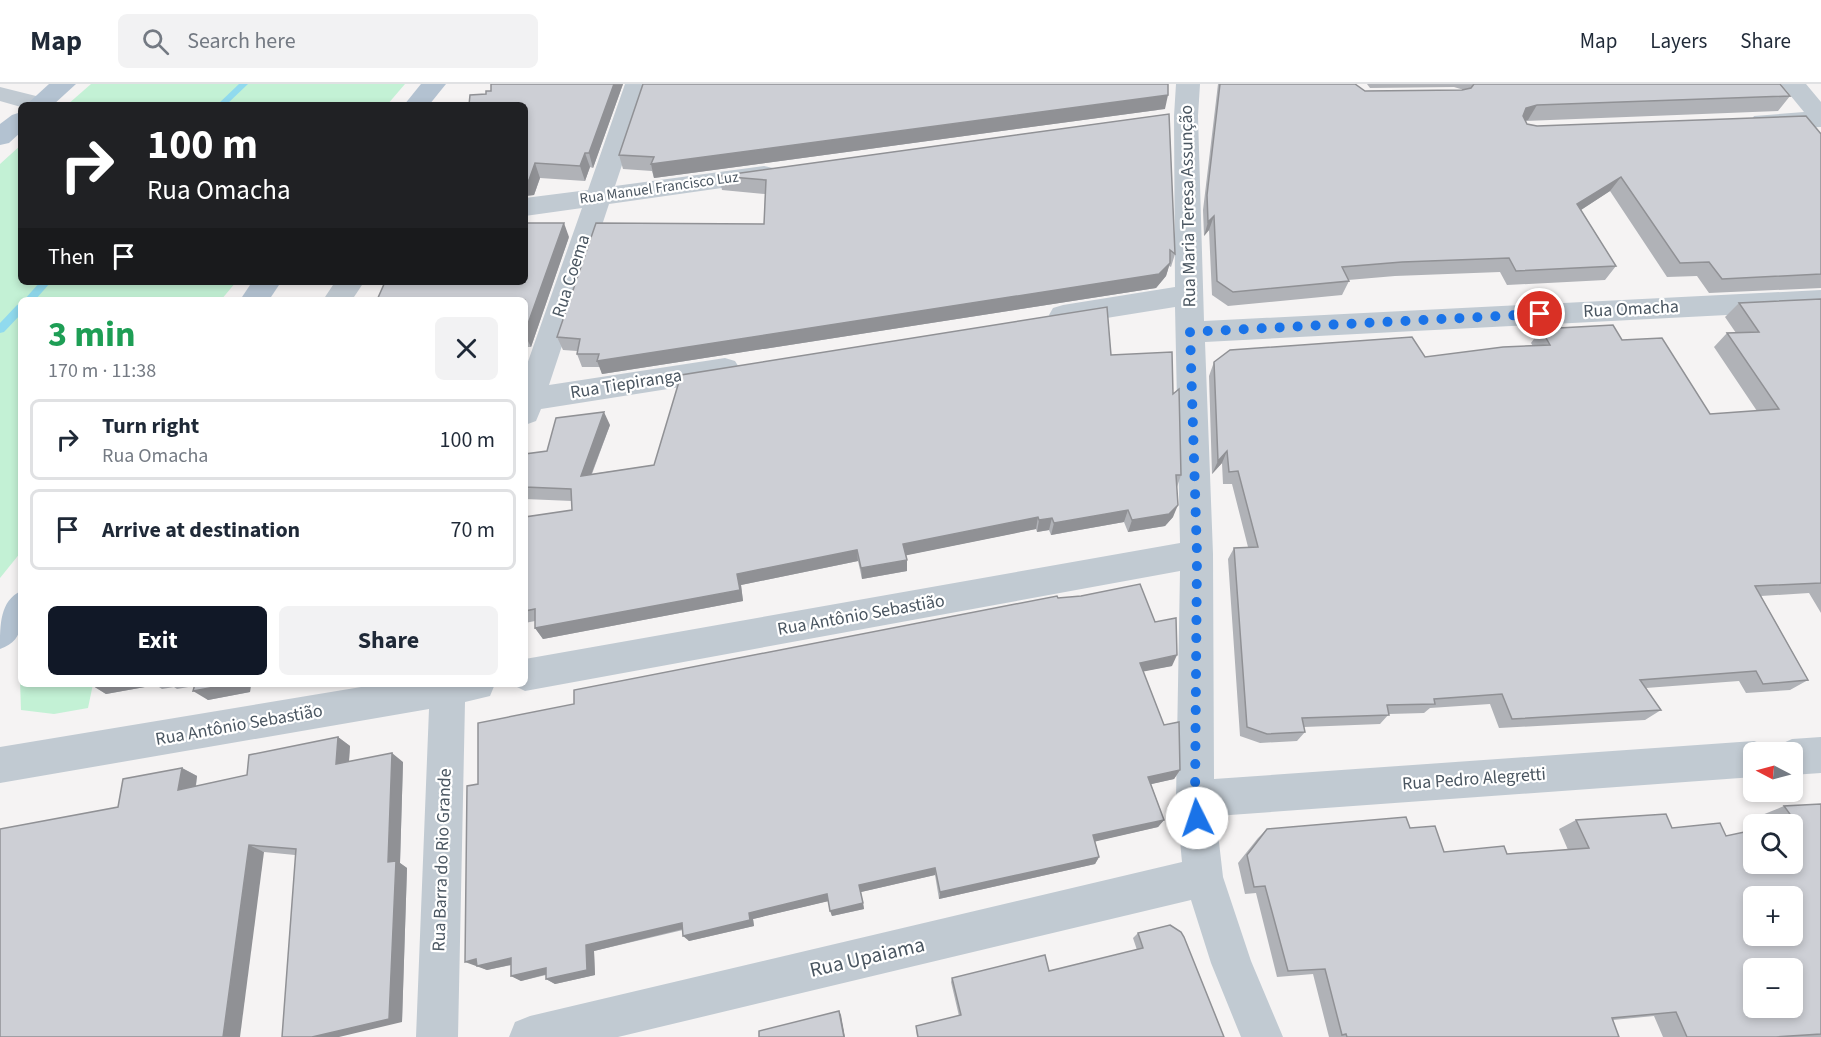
<!DOCTYPE html>
<html lang="en">
<head>
<meta charset="utf-8">
<style>
	:root { --surface:#fff; --page:#f2f2f3; --text:#1f2937; --muted:#747a83; --line:#e0e1e3; --accent:#111827 }
	body { margin:0; font-family:"Source Sans 3",sans-serif; background:var(--page); color:var(--text); height:100vh; display:flex; flex-direction:column; font-size:22px; white-space:nowrap }
	* { box-sizing:border-box; margin:0 }
	p { font-size:20px; color:var(--muted) }
	.icon { flex:none; width:33px; height:33px; fill:none; stroke:currentColor; stroke-width:2; stroke-linecap:round; stroke-linejoin:round }
	.map { position:relative; flex:1; overflow:hidden }
	.sheet { position:absolute; left:18px; top:213px; width:510px; height:390px; display:flex; flex-direction:column; background:var(--surface); border-radius:9px; box-shadow:0 3px 9px #0003 }
	.sheet>* { flex:none }
	.guide { position:absolute; left:18px; top:18px; width:510px; height:183px; border-radius:9px; box-shadow:0 3px 9px #0003; background:#202124; color:#fff; overflow:hidden }
	.needle { width:39px; rotate:276deg }
	.controls { position:absolute; left:1743px; top:658px; display:grid; gap:12px }
	.controls a { display:grid; place-items:center; width:60px; height:60px; border-radius:9px; background:var(--surface); box-shadow:0 3px 9px #0003; font-size:30px }
	.pin { position:absolute; display:grid; place-items:center; width:51px; height:51px; color:#fff; margin:-26px; border:3px solid #fff; border-radius:50%; box-shadow:0 2px 6px #0007 }
	.me { position:absolute; width:66px; margin:-33px; rotate:356deg; stroke-linejoin:round; filter:drop-shadow(0 0 4px #0008) }
	.turn { display:flex; align-items:center; gap:21px; height:126px; padding:0 30px; font-size:27px }
	.turn .icon { width:78px; height:78px; stroke-width:2.5 }
	.turn b { display:block; font-size:42px; line-height:51px }
	.then { display:flex; align-items:center; height:57px; padding:0 30px; background:#0003; gap:12px; font-size:22px }
	.round { display:grid; place-items:center; flex:none; width:63px; height:63px; border-radius:9px; background:var(--page) }
	.headline { display:flex; align-items:center; justify-content:space-between; height:102px; padding:0 30px }
	h1 { font-size:36px; font-weight:700; line-height:45px; color:#1e9e55 }
	.action { display:flex; gap:12px; margin-top:auto; padding:12px 30px }
	.action a { flex:1; height:69px; border-radius:9px; background:var(--accent); color:#fff; font-size:24px; font-weight:700; line-height:69px; text-align:center }
	.action a+a { background:var(--page); color:var(--text) }
	ul { padding:0; list-style:none }
	li { display:flex; align-items:center; gap:18px; height:81px; margin:0 12px 9px; padding:0 18px; border:3px solid var(--line); border-radius:9px }
	li div { flex:1 }
	li b { display:block; font-size:22px }
	li em { font-style:normal }
	header { display:flex; align-items:center; gap:36px; box-sizing:border-box; height:84px; padding:0 30px; background:var(--surface); border-bottom:2px solid var(--line) }
	header strong { font-size:28px }
	nav { display:flex; gap:33px; margin-inline-start:auto; font-size:21px }
	.search { width:420px; height:54px; background:var(--page); display:flex; align-items:center; gap:15px; box-sizing:border-box; padding:0 21px; border-radius:9px; color:var(--muted); font-size:22px }
	.map>svg:first-child { display:block }
</style>
</head>
<body>
<header>
<strong>Map</strong>
<div class="search"><svg class="icon" aria-label="search" viewBox="0 0 24 24"><circle cx="10" cy="10" r="6"/><path d="M15 15l6 6"/></svg>Search here</div>
<nav><a>Map</a><a>Layers</a><a>Share</a></nav>
</header>
<div class="map">
<svg width="1821" height="953" viewBox="0 0 1821 953">
	<rect width="100%" height="100%" fill="#f5f3f3"/>
	<!-- green -->
	<g fill="#c3f1d5">
		<polygon points="91,0 405,0 387,21 67,21"/>
		<polygon points="21,61 21,198 236,198 221,216 21,216 21,468 0,494 0,80"/>
		<polygon points="21,593 21,600 93,600 88,624 54,630 21,626 20,596"/>
	</g>
	<g fill="none" stroke-linecap="round" stroke-linejoin="round">
		<!-- stream -->
		<g fill="#90daee" fill-rule="evenodd">
			<polygon points="239,0 248,0 226,21 217,21"/>
			<polygon points="40,198 51,198 35,216 24,216"/>
			<polygon points="21,220 21,230 4,248 0,249 0,239 17,221"/>
		</g>
		<!-- minor -->
		<g fill="#c1cad2" fill-rule="evenodd">
			<polygon points="625,0 649,0 615,102 764,82 773,84 777,90 773,96 764,98 609,120 549,301 725,274 735,277 740,285 735,293 725,296 541,325 536,337 525,341 525,286 582,124 525,132 525,114 588,106"/>
			<polygon points="1176,0 1200,0 1198,32 1204,237 1821,206 1821,226 1205,258 1213,470 1214,695 1754,657 1767,662 1770,669 1754,669 1754,693 1216,732 1223,793 1251,877 1283,953 1241,953 1211,879 1191,816 618,953 509,953 515,938 530,932 1182,778 1176,715 1180,487 525,607 511,600 525,600 525,575 1180,459 1175,223 1063,241 1053,238 1049,231 1053,224 1063,221 1175,203 1174,32"/>
			<polygon points="1781,0 1806,0 1821,18 1821,43 1763,45 1754,42 1751,37 1754,32 1804,28"/>
			<polygon points="0,3 48,15 52,20 21,23 0,17"/>
			<polygon points="335,198 364,198 352,216 323,216"/>
			<polygon points="379,600 495,600 490,612 465,618 458,953 416,953 429,625 0,699 0,663"/>
			<polygon points="1821,653 1821,689 1792,691 1792,669 1775,669 1779,661 1792,655"/>
		</g>
		<!-- major -->
		<g fill="#b3c2d1" fill-rule="evenodd">
			<polygon points="49,0 76,0 53,21 26,21"/>
			<polygon points="421,0 446,0 429,21 404,21"/>
			<polygon points="21,28 21,48 9,59 0,61 0,40 12,31"/>
			<polygon points="252,198 281,198 269,216 240,216"/>
			<path d="M21 507C21 533 28 555 0 565 0 540 0 517 21 507Z"/>
		</g>
	</g>
	<!-- wall -->
	<g fill="#b0b2b7">
		<polygon points="491,0 623,0 593,84 590,83 585,97 540,94 534,111 525,112 525,21 486,10 491,7"/>
		<polygon points="1218,0 1355,0 1365,7 1464,6 1454,3 1370,4 1367,0 1780,0 1790,12 1778,27 1525,37 1527,40 1537,42 1821,50 1821,204 1709,209 1697,192 1667,193 1610,107 1581,126 1616,182 1605,196 1507,201 1500,188 1395,192 1348,196 1349,197 1342,211 1228,222 1212,211 1209,146 1204,152 1203,126"/>
		<polygon points="1165,25 654,94 652,87 623,85 619,71"/>
		<polygon points="1169,30 1175,170 1171,183 1169,182 1166,192 1156,204 602,290 600,283 582,283 577,270 577,267 563,266 557,253 764,140 765,110 722,106 719,92"/>
		<polygon points="569,153 531,263 527,263 525,268 525,216"/>
		<polygon points="1821,215 1821,529 1809,509 1761,512 1808,596 1790,606 1746,609 1739,597 1646,604 1661,626 1645,636 1499,644 1490,620 1430,624 1424,629 1389,630 1380,640 1304,643 1305,648 1297,657 1260,659 1240,652 1228,475 1234,464 1248,463 1232,400 1223,400 1222,379 1212,390 1209,292 1214,278 1425,273 1533,262 1531,259 1541,245 1622,256 1710,330 1757,327 1714,263 1727,249 1736,249 1725,233 1739,219"/>
		<polygon points="1111,271 1173,310 1181,391 1177,403 1173,433 1165,442 1128,448 1124,438 1051,451 1049,446 1037,448 1036,445 906,471 907,476 907,487 862,495 858,477 741,501 743,517 543,555 535,544 535,537 525,539 525,433 572,426 572,417 525,415 525,370 547,367 610,341 592,390 654,381"/>
		<polygon points="1058,514 1172,582 1143,587 1180,686 1174,695 1151,700 1164,736 1158,743 1095,757 1099,773 1095,780 939,815 935,791 861,808 864,825 832,832 828,817 753,835 754,842 689,857 683,846 594,867 595,891 555,900 546,895 546,891 521,897 511,892 511,881 487,886 478,882 476,882 478,700 574,620"/>
		<polygon points="90,600 251,600 250,608 208,616 194,602 177,605 174,603 162,605 156,601 106,610"/>
		<polygon points="338,653 350,662 349,678 403,678 400,779 407,784 402,938 295,771 264,768 118,723 182,684 197,692 196,702 247,691"/>
		<polygon points="1821,720 1821,953 1663,953 1654,932 1613,936 1619,953 1329,953 1313,890 1277,893 1256,809 1245,810 1238,779 1258,754 1267,745 1410,744 1444,768 1507,770 1568,766 1559,745 1576,736 1672,744 1726,752 1792,741 1769,741 1762,731 1784,722"/>
		<polygon points="1138,849 1224,953 917,953 916,942 959,932 951,898 952,894 1049,887 1137,866 1133,854"/>
	</g>
	<!-- shaded-wall -->
	<g fill="#909195">
		<polygon points="614,0 623,0 593,84 589,69"/>
		<polygon points="1168,11 1165,25 654,94 651,80"/>
		<polygon points="1537,21 1528,36 1517,39 1526,24"/>
		<polygon points="585,69 590,83 585,97 580,82"/>
		<polygon points="535,79 540,94 534,111 525,112 525,97"/>
		<polygon points="1621,93 1610,107 1567,135 1577,120"/>
		<polygon points="1214,132 1209,146 1204,152 1208,138"/>
		<polygon points="564,139 569,153 531,263 525,251 525,248"/>
		<polygon points="1170,179 1166,192 1156,204 602,290 597,277"/>
		<polygon points="604,328 610,341 586,404 581,392"/>
		<polygon points="1227,367 1222,379 1212,390 1218,377"/>
		<polygon points="1178,421 1173,433 1165,442 1128,448 1132,436"/>
		<polygon points="1128,426 1124,438 1051,451 1054,439"/>
		<polygon points="1038,433 1036,445 903,472 903,460"/>
		<polygon points="1052,434 1049,446 1037,448 1039,436"/>
		<polygon points="857,466 858,477 741,501 743,517 543,555 535,544 737,490"/>
		<polygon points="907,476 907,487 862,495 861,484"/>
		<polygon points="1177,571 1172,582 1136,589 1140,579"/>
		<polygon points="90,600 154,600 156,601 106,610"/>
		<polygon points="231,600 251,600 250,608 208,616 193,607"/>
		<polygon points="338,653 350,662 348,689 336,680"/>
		<polygon points="392,669 403,678 400,779 407,784 402,938 339,953 312,953 388,778"/>
		<polygon points="182,684 197,692 194,714 178,706"/>
		<polygon points="1180,686 1174,695 1143,702 1148,693"/>
		<polygon points="1164,736 1158,743 1089,759 1093,751"/>
		<polygon points="249,761 264,768 240,953 223,953"/>
		<polygon points="1099,773 1095,780 939,815 940,808"/>
		<polygon points="935,784 935,791 861,808 859,801"/>
		<polygon points="827,810 829,817 753,835 754,842 689,857 683,852 749,829"/>
		<polygon points="863,819 864,825 832,832 830,827"/>
		<polygon points="682,839 687,844 594,867 595,891 555,900 546,895 586,861"/>
		<polygon points="511,874 520,879 487,886 465,878 476,875"/>
		<polygon points="546,884 555,888 521,897 511,892"/>
		<polygon points="839,927 841,931 845,953 844,953"/>
	</g>
	<!-- building -->
	<g fill="#cdcfd5" stroke="#909195" stroke-width="1.5" fill-rule="evenodd">
		<polygon points="491,0 614,0 589,69 585,69 580,82 535,79 529,96 525,97 525,21 469,21 470,11 486,10 486,7 491,7"/>
		<polygon points="643,0 1168,0 1168,11 651,80 654,73 619,71"/>
		<polygon points="1220,0 1355,0 1365,7 1462,6 1471,4 1474,0 1780,0 1790,12 1537,21 1526,24 1523,32 1527,40 1537,42 1806,32 1821,50 1821,190 1722,195 1709,178 1680,179 1621,93 1577,120 1616,182 1516,187 1509,174 1402,178 1342,183 1349,197 1233,208 1217,197 1214,132 1208,138 1207,111"/>
		<polygon points="1169,30 1175,170 1170,166 1170,179 1159,190 597,277 599,270 577,270 580,255 557,253 596,139 764,140 766,96 719,92"/>
		<polygon points="525,139 564,139 525,248 525,216 377,216 385,198 525,198"/>
		<polygon points="1821,215 1821,499 1755,502 1808,596 1763,600 1756,587 1640,596 1661,626 1512,635 1502,610 1434,615 1435,620 1387,621 1389,631 1302,634 1305,648 1267,650 1247,643 1234,464 1258,463 1238,387 1229,388 1227,367 1218,377 1214,278 1230,266 1412,253 1425,273 1503,263 1550,261 1541,245 1613,241 1622,256 1662,254 1710,330 1779,325 1727,249 1759,248 1739,219"/>
		<polygon points="1107,223 1111,271 1172,268 1173,310 1179,305 1181,391 1176,391 1178,421 1169,430 1132,436 1128,426 1054,439 1052,434 1039,436 1038,433 903,460 907,476 861,484 857,466 737,490 740,506 535,544 535,525 525,527 525,433 572,426 571,405 525,403 525,370 547,367 556,334 604,328 581,392 654,381 681,291"/>
		<polygon points="1140,500 1155,538 1176,534 1177,571 1140,579 1164,641 1179,638 1180,686 1148,693 1164,736 1093,751 1099,773 940,808 935,784 859,801 863,819 830,827 827,810 749,829 750,836 683,852 682,839 586,861 587,886 546,895 546,884 511,892 511,874 477,882 476,875 465,878 467,702 478,700 478,639 574,620 574,606 1057,512 1058,514 1081,512"/>
		<polygon points="195,600 231,600 193,607"/>
		<polygon points="338,653 336,680 392,669 388,778 396,777 389,935 312,953 282,953 296,765 249,761 223,953 0,953 0,745 118,723 123,695 182,684 178,706 247,691 249,671"/>
		<path d="M1821 720V950L1776 953H1687L1676 928 1612 934 1619 953H1347L1346 950 1342 951 1325 885 1288 887 1265 802 1254 803 1247 771 1267 745 1406 733 1410 744 1435 742 1444 768 1504 762 1507 770 1589 764 1576 736 1666 730 1672 744 1720 739 1726 752 1754 746V780H1792V741H1778L1795 737 1784 722ZM1754 813H1792V852H1754ZM1754 885H1792V924H1754Z"/>
		<polygon points="1170,841 1181,848 1184,853 1224,953 918,953 916,942 961,931 952,894 1045,871 1049,887 1143,864 1138,849"/>
		<polygon points="839,927 844,953 759,953 759,947"/>
	</g>
	<g fill="none" stroke-linecap="round" stroke-linejoin="round">
		<!-- route -->
		<polyline stroke="#1a73e8" stroke-width="10" stroke-dasharray="0 18" points="1197,734 1195,715 1197,470 1190,248 1540,230"/>
	</g>
	<g text-anchor="middle" dominant-baseline="central" stroke-width="4.5" stroke-linejoin="round" paint-order="stroke">
		<!-- far-street labels -->
		<g font-size="15" fill="#4a5661" stroke="#fff">
			<text transform="translate(659 104) rotate(-8)">Rua Manuel Francisco Luz</text>
		</g>
		<!-- street labels -->
		<g font-size="18" fill="#4a5661" stroke="#fff">
			<text transform="translate(1188 122) rotate(-91)">Rua Maria Teresa Assunção</text>
			<text transform="translate(571 192) rotate(-72)">Rua Coema</text>
			<text transform="translate(1631 225) rotate(-3)">Rua Omacha</text>
			<text transform="translate(626 300) rotate(-9)">Rua Tiepiranga</text>
			<text transform="translate(861 531) rotate(-10)">Rua Antônio Sebastião</text>
			<text transform="translate(239 641) rotate(-10)">Rua Antônio Sebastião</text>
			<text transform="translate(1474 695) rotate(-4)">Rua Pedro Alegretti</text>
			<text transform="translate(442 776) rotate(-88)">Rua Barra do Rio Grande</text>
		</g>
		<!-- near-street labels -->
		<g font-size="21" fill="#4a5661" stroke="#fff">
			<text transform="translate(867 873) rotate(-13)">Rua Upaiama</text>
		</g>
	</g>
</svg>
<div class="controls">
<a><svg class="needle" viewBox="-14 -14 28 28"><path d="M0-13l5 13h-10z" fill="#e53935"/><path d="M0 13l5-13h-10z" fill="#747a83"/></svg></a>
<a><svg class="icon" aria-label="search" viewBox="0 0 24 24"><circle cx="10" cy="10" r="6"/><path d="M15 15l6 6"/></svg></a>
<a>+</a>
<a>−</a>
</div>
<div class="pin" style="left:1540px;top:230px;background:#d93025"><svg class="icon" aria-label="arrive" viewBox="0 0 24 24"><path d="M6 21V4h12l-3 4 3 4H6"/></svg></div>
<svg class="me" style="left:1197px;top:734px" viewBox="-20 -20 40 40"><circle r="19" fill="#fff"/><path d="M0-13L10 11 0 6-10 11z" fill="#1a73e8"/></svg>
<div class="guide">
<div class="turn"><svg class="icon" aria-label="right" viewBox="0 0 24 24"><path d="M7 20v-9h11M14 6l5 5-5 5"/></svg><div><b>100 m</b>Rua Omacha</div></div>
<div class="then">Then<svg class="icon" aria-label="arrive" viewBox="0 0 24 24"><path d="M6 21V4h12l-3 4 3 4H6"/></svg></div>
</div>
<section class="sheet">
<div class="headline"><div><h1>3 min</h1><p>170 m · 11:38</p></div><a class="round"><svg class="icon" aria-label="close" viewBox="0 0 24 24"><path d="M6 6l12 12M18 6L6 18"/></svg></a></div>
<ul>
<li><svg class="icon" aria-label="right" viewBox="0 0 24 24"><path d="M7 20v-9h11M14 6l5 5-5 5"/></svg><div><b>Turn right</b><p>Rua Omacha</p></div><em>100 m</em></li>
<li><svg class="icon" aria-label="arrive" viewBox="0 0 24 24"><path d="M6 21V4h12l-3 4 3 4H6"/></svg><div><b>Arrive at destination</b></div><em>70 m</em></li>
</ul>
<div class="action"><a>Exit</a><a>Share</a></div>
</section>
</div>
</body>
</html>
